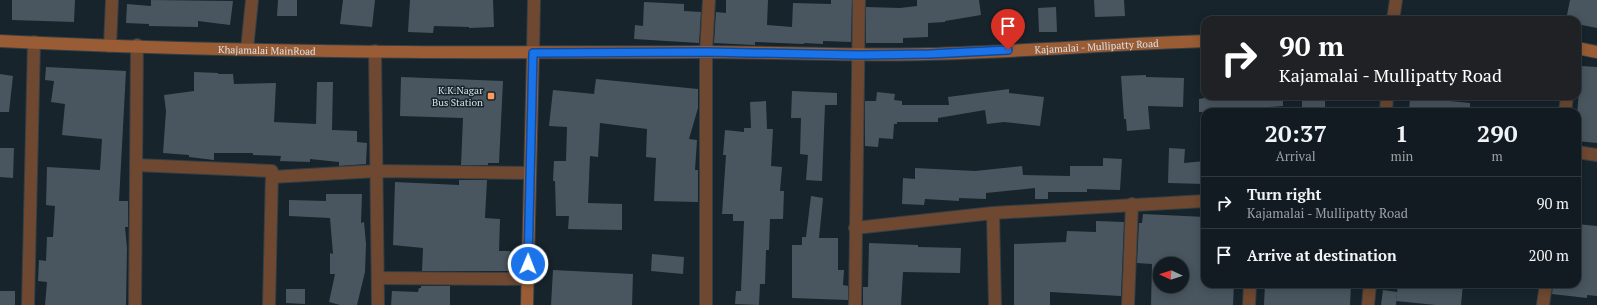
<!DOCTYPE html>
<html lang="en">
<head>
<meta charset="utf-8">
<style>
	:root { --surface:#111b21; --page:#1e282e; --text:#f1f3f6; --muted:#9ca1a5; --line:#30393f }
	body { margin:0; font-family:"PT Serif",serif; background:var(--page); color:var(--text); height:100vh; display:flex; flex-direction:column; font-size:15px; white-space:nowrap }
	* { box-sizing:border-box; margin:0 }
	p { font-size:13px; color:var(--muted) }
	.icon { flex:none; width:22px; height:22px; fill:none; stroke:currentColor; stroke-width:2; stroke-linecap:round; stroke-linejoin:round }
	.map { position:relative; flex:1; overflow:hidden }
	.panel { position:absolute; left:1201px; top:108px; width:380px; height:180px; display:flex; flex-direction:column; background:var(--surface); border-radius:12px; box-shadow:0 2px 10px #0003,0 0 0 1px var(--line) }
	.panel>* { flex:none }
	.guide { position:absolute; left:1201px; top:16px; width:380px; height:84px; border-radius:12px; box-shadow:0 2px 10px #0003,0 0 0 1px var(--line); background:#202124; color:#fff; overflow:hidden }
	.needle { width:26px; rotate:274deg }
	.controls { position:absolute; left:1153px; top:257px; display:grid; gap:8px }
	.controls a { display:grid; place-items:center; width:36px; height:36px; border-radius:50%; background:var(--surface); box-shadow:0 2px 10px #0003,0 0 0 1px var(--line); font-size:20px }
	.pin { position:absolute; display:grid; place-items:center; width:34px; height:34px; color:#fff; margin:-41px -17px; border-radius:50% 50% 50% 0; rotate:-45deg; box-shadow:0 0 4px #0007 }
	.pin .icon { rotate:45deg }
	.me { position:absolute; width:44px; margin:-22px; rotate:1deg; stroke-linejoin:round; filter:drop-shadow(0 0 3px #0008) }
	.turn { display:flex; align-items:center; gap:14px; height:84px; padding:0 12px; font-size:18px }
	.turn .icon { width:52px; height:52px; stroke-width:2.5 }
	.turn b { display:block; font-size:28px; line-height:34px }
	.eta { display:flex; justify-content:space-evenly; align-items:center; height:68px; text-align:center }
	.eta b { font-size:24px; font-weight:700; line-height:28px }
	ul { padding:0; list-style:none }
	li { display:flex; align-items:center; gap:12px; height:52px; padding:0 12px; border-top:1px solid var(--line) }
	li div { flex:1 }
	li b { display:block; font-size:15px }
	li em { font-style:normal }
	.map>svg:first-child { display:block }
</style>
</head>
<body>
<div class="map">
<svg width="1597" height="305" viewBox="0 0 1597 305">
	<rect width="100%" height="100%" fill="#17242c"/>
	<!-- building -->
	<g fill="#49565f" fill-rule="evenodd">
		<polygon points="12,0 75,0 74,22 12,20"/>
		<polygon points="151,0 233,1 230,25 198,21 198,27 149,26 149,24 126,23 127,4 151,6"/>
		<polygon points="278,0 297,0 297,16 277,16"/>
		<polygon points="343,0 375,0 372,27 340,24"/>
		<polygon points="410,0 493,0 494,27 469,28 469,27 434,26 433,33 408,32"/>
		<polygon points="726,0 768,0 767,25 792,27 793,3 831,4 831,0 852,0 851,42 823,41 823,44 804,43 804,44 755,42 755,45 714,43 716,12 726,13"/>
		<polygon points="917,0 979,0 981,15 945,21 945,22 928,23 928,37 903,38 903,43 866,43 866,7 900,8 917,6"/>
		<polygon points="1094,0 1124,0 1125,16 1095,17"/>
		<polygon points="1570,0 1597,0 1597,28 1577,24 1577,20 1566,20"/>
		<polygon points="644,2 684,4 684,11 701,12 699,43 634,39 635,25 643,26"/>
		<polygon points="1056,7 1057,32 1039,32 1038,8"/>
		<polygon points="1581,66 1597,67 1597,143 1577,141 1577,115"/>
		<polygon points="46,67 126,71 119,201 128,201 128,227 125,227 127,248 126,305 45,305 47,282 38,281 39,260 46,261 47,237 53,237 55,206 46,205 47,167 100,170 102,139 62,135 65,104 51,102 54,81 45,80"/>
		<polygon points="194,72 218,73 218,74 233,74 234,84 276,83 274,122 316,124 317,82 333,82 332,130 357,131 357,142 367,143 366,164 339,166 339,162 310,159 310,162 280,161 281,156 253,155 253,153 214,153 214,160 189,157 189,155 163,153 166,111 164,95 194,91"/>
		<polygon points="0,74 13,76 9,112 0,112"/>
		<polygon points="1146,75 1146,77 1184,78 1183,107 1148,106 1150,129 1127,131 1126,119 1124,119 1121,76"/>
		<polygon points="401,77 503,81 499,163 488,163 488,165 461,165 463,118 400,116"/>
		<polygon points="596,79 698,89 698,108 689,139 697,140 695,170 698,170 698,202 654,201 656,158 646,157 647,129 600,123 598,157 590,156 588,203 622,204 622,230 568,229 569,216 556,216 555,181 553,181 554,161 566,161 567,127 549,126 553,90 594,94"/>
		<polygon points="1009,89 1009,93 1044,97 1040,126 1004,122 987,124 985,110 938,118 938,122 897,122 897,124 894,124 893,139 879,138 878,147 865,146 865,101 876,101 877,92 895,94 894,100 902,101 902,105 949,105 948,97"/>
		<polygon points="792,91 837,93 837,105 825,105 822,181 806,180 808,155 800,154 801,118 791,118"/>
		<polygon points="1215,96 1283,96 1283,106 1254,108 1253,111 1199,112 1199,99"/>
		<rect x="1302" y="96" width="23" height="16"/>
		<polygon points="1410,97 1470,103 1470,112 1409,112"/>
		<polygon points="766,101 767,129 773,129 771,166 782,167 780,191 784,191 783,219 770,219 769,250 766,250 765,284 760,284 759,305 735,304 736,291 741,291 744,221 733,221 733,214 722,214 726,155 723,155 725,130 744,132 744,128 751,128 750,102"/>
		<polygon points="0,148 14,148 13,178 0,177"/>
		<polygon points="1169,148 1185,149 1184,163 1205,161 1205,184 1168,183"/>
		<polygon points="1103,158 1122,159 1120,190 1087,189 1087,192 1048,192 1048,199 1035,199 1035,188 986,193 986,199 959,198 959,201 925,199 924,205 902,204 903,178 915,179 915,168 975,171 1022,166 1023,175 1070,176 1070,166 1103,166"/>
		<polygon points="459,180 487,180 485,218 500,219 499,251 510,251 509,271 422,271 423,248 393,245 395,182 459,185"/>
		<polygon points="326,194 362,194 361,223 364,222 366,244 365,272 357,305 340,305 329,302 335,274 330,274 330,253 333,254 330,218 289,216 289,200 326,201"/>
		<polygon points="811,196 823,198 819,238 838,238 838,270 844,270 843,285 848,286 848,300 792,298 792,245 802,245 802,237 806,237"/>
		<path d="M1143 214 1205 217V284H1234L1233 305H1151L1152 264 1137 263 1139 223H1142ZM1160 264H1182V286H1160Z"/>
		<polygon points="1096,221 1124,222 1121,296 1050,292 1050,305 1014,305 1014,244 1066,242 1067,231 1096,232"/>
		<polygon points="1577,224 1597,226 1597,296 1587,295 1587,298 1552,294 1553,284 1577,284"/>
		<polygon points="869,243 918,245 918,247 961,248 960,273 903,272 901,305 863,305 863,287 868,287"/>
		<polygon points="652,254 684,257 683,274 651,271"/>
		<polygon points="553,270 633,274 632,305 551,305"/>
		<polygon points="1265,284 1351,284 1350,305 1264,305"/>
		<polygon points="1398,284 1463,284 1461,305 1436,305 1396,301"/>
		<polygon points="421,286 450,286 450,305 391,305 392,291 418,292 419,288 421,288"/>
		<polygon points="286,289 305,289 305,304 286,303"/>
		<polygon points="1383,290 1397,292 1396,305 1381,305"/>
		<rect x="0" y="291" width="15" height="14"/>
	</g>
	<g fill="none" stroke-linecap="round" stroke-linejoin="round">
		<defs>
			<g id="street">
				<polyline points="1393,20 1396,0"/>
				<polyline points="110,46 112,0"/>
				<polyline points="247,49 252,0"/>
				<polyline points="375,51 378,305"/>
				<polyline points="533,53 534,0"/>
				<polyline points="1386,112 1387,96"/>
				<polyline points="1565,112 1567,96"/>
				<polyline points="1577,152 1597,155"/>
				<polyline points="136,165 272,171 269,305"/>
				<polyline points="272,177 377,171 530,173"/>
				<polyline points="993,213 995,305"/>
				<polyline points="855,228 993,213 1205,201"/>
				<polyline points="378,278 528,279"/>
				<polyline points="28,305 34,42"/>
				<polyline points="135,305 137,45"/>
				<polyline points="706,305 706,52 709,0"/>
				<polyline points="855,305 859,0"/>
				<polyline points="1128,305 1132,204"/>
				<polyline points="1249,305 1250,284"/>
				<polyline points="1368,305 1370,284"/>
				<polyline points="1543,305 1546,284"/>
			</g>
			<g id="secondary">
				<path id="s1" d="M0 41C234 53 468 53 703 52 777 52 852 56 927 54 1019 52 1112 44 1205 41"/>
				<polyline points="1577,48 1597,52"/>
				<polyline points="527,305 533,53"/>
			</g>
		</defs>
		<!-- street casing -->
		<use href="#street" stroke="#323f46" stroke-width="14"/>
		<!-- secondary casing -->
		<use href="#secondary" stroke="#323f46" stroke-width="14"/>
		<!-- street -->
		<use href="#street" stroke="#6e4830" stroke-width="12"/>
		<!-- secondary -->
		<use href="#secondary" stroke="#995c34" stroke-width="12"/>
	</g>
	<g fill="none" stroke-linecap="round" stroke-linejoin="round">
		<defs>
			<polyline id="route" points="528,264 533,53 706,52 859,55 930,54 1008,50"/>
		</defs>
		<!-- route casing -->
		<use href="#route" stroke="#114b97" stroke-width="10"/>
		<!-- route -->
		<use href="#route" stroke="#1a73e8" stroke-width="7"/>
	</g>
	<!-- markers -->
	<rect fill="#fe9b59" stroke="#17242c" stroke-width="1.5" x="487" y="92" width="8" height="8" rx="2"/>
	<g text-anchor="middle" dominant-baseline="central" stroke-width="3" stroke-linejoin="round" paint-order="stroke">
		<!-- street labels -->
		<g font-size="10" fill="#dbe3e8" stroke="#17242c">
			<text stroke="none"><textPath href="#s1" startOffset="1097">Kajamalai - Mullipatty Road</textPath></text>
			<text stroke="none"><textPath href="#s1" startOffset="267">Khajamalai MainRoad</textPath></text>
		</g>
		<!-- poi labels -->
		<g font-size="10" fill="#dbe3e8" stroke="#17242c" text-anchor="end">
			<text x="483" y="90">K.K.Nagar<tspan x="483" dy="12">Bus Station</tspan></text>
		</g>
	</g>
</svg>
<div class="controls">
<a><svg class="needle" viewBox="-14 -14 28 28"><path d="M0-13l5 13h-10z" fill="#e53935"/><path d="M0 13l5-13h-10z" fill="#9ca1a5"/></svg></a>
</div>
<div class="pin" style="left:1008px;top:50px;background:#d93025"><svg class="icon" aria-label="arrive" viewBox="0 0 24 24"><path d="M6 21V4h12l-3 4 3 4H6"/></svg></div>
<svg class="me" style="left:528px;top:264px" viewBox="-20 -20 40 40"><circle r="17" fill="#1a73e8" stroke="#fff" stroke-width="3"/><path d="M0-11L8 9 0 5-8 9z" fill="#fff"/></svg>
<div class="guide">
<div class="turn"><svg class="icon" aria-label="right" viewBox="0 0 24 24"><path d="M7 20v-9h11M14 6l5 5-5 5"/></svg><div><b>90 m</b>Kajamalai - Mullipatty Road</div></div>
</div>
<section class="panel">
<div class="eta">
<div><b>20:37</b><p>Arrival</p></div>
<div><b>1</b><p>min</p></div>
<div><b>290</b><p>m</p></div>
</div>
<ul>
<li><svg class="icon" aria-label="right" viewBox="0 0 24 24"><path d="M7 20v-9h11M14 6l5 5-5 5"/></svg><div><b>Turn right</b><p>Kajamalai - Mullipatty Road</p></div><em>90 m</em></li>
<li><svg class="icon" aria-label="arrive" viewBox="0 0 24 24"><path d="M6 21V4h12l-3 4 3 4H6"/></svg><div><b>Arrive at destination</b></div><em>200 m</em></li>
</ul>
</section>
</div>
</body>
</html>
